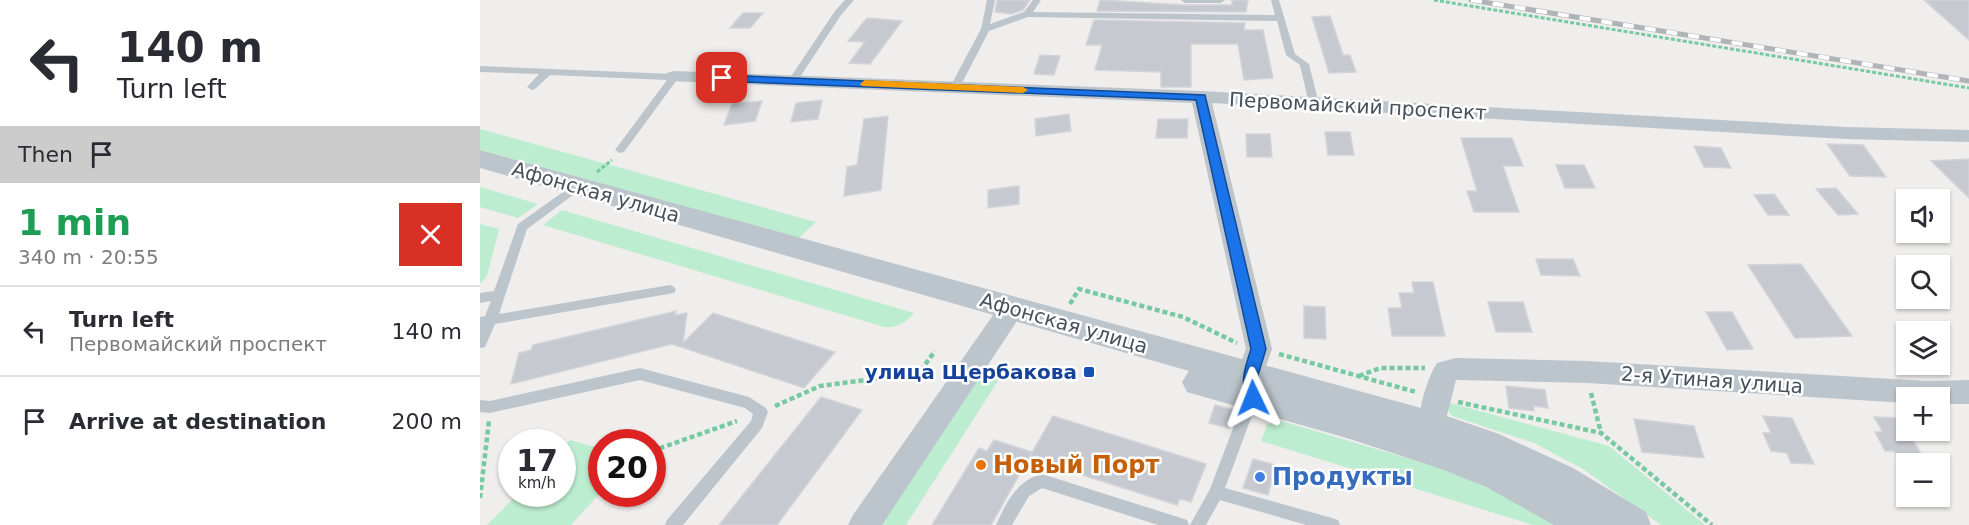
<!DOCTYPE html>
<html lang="en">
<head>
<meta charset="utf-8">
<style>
	:root { --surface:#fff; --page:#f2f2f3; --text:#2b2b33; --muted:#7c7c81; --line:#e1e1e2 }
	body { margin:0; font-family:"DejaVu Sans",sans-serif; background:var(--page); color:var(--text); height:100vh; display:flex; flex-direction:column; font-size:22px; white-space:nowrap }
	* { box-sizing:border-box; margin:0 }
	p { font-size:20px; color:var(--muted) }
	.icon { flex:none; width:33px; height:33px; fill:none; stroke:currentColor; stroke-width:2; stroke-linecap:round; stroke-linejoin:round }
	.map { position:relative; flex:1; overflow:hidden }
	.sheet { display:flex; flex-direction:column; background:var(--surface); width:480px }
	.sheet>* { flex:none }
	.top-card { background:#fff; color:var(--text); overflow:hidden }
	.controls { position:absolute; left:1416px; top:189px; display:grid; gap:12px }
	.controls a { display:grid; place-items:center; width:54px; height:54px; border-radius:0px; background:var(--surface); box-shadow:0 2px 4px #0004; font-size:30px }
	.speed { position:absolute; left:18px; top:429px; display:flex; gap:12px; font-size:30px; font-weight:700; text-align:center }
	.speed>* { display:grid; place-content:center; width:78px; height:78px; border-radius:50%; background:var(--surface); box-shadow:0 2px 4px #0004; line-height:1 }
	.speed small { font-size:15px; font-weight:400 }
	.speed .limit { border:9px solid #d22; background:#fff; color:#111 }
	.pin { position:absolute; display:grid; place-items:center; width:51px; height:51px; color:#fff; margin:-26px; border-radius:12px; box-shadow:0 3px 9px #0006 }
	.me { position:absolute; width:66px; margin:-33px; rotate:358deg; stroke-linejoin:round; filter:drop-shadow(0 0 4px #0008) }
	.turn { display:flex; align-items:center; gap:21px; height:126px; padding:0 18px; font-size:27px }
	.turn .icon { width:78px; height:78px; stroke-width:2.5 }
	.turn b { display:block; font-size:42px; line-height:51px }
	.then { display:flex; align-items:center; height:57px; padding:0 18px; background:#0003; gap:12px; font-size:22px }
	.round { display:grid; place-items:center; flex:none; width:63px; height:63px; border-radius:0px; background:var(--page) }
	.summary { display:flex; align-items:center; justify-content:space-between; height:102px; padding:0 18px }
	h1 { font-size:36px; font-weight:600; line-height:45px; color:#1e9e55 }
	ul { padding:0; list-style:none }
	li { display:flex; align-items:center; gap:18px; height:90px; padding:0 18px; border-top:2px solid var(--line) }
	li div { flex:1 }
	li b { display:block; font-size:22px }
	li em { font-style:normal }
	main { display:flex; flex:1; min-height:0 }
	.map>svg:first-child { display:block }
</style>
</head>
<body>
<main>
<section class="sheet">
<div class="top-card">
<div class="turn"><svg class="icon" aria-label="left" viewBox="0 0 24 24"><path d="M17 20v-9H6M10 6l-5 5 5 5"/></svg><div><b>140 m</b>Turn left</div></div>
<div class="then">Then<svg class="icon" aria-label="arrive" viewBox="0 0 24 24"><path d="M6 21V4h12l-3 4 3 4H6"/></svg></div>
</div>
<div class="summary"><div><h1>1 min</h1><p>340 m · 20:55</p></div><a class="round" style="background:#d93025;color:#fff"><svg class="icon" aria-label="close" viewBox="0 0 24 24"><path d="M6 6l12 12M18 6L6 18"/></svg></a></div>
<ul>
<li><svg class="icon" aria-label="left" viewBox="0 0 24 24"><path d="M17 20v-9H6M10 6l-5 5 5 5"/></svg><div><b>Turn left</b><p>Первомайский проспект</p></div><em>140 m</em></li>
<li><svg class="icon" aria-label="arrive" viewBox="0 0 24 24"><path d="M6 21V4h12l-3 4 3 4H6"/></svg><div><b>Arrive at destination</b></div><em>200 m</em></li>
</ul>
</section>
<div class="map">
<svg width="1489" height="525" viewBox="0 0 1489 525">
	<rect width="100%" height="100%" fill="#f0eded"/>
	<!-- green -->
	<g fill="#bcedd0">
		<polygon points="0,129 336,222 319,238 0,150"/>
		<polygon points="0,187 58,204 38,218 0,207"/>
		<path d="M82 210 434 313C425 323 418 328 404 327L63 225Z"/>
		<polygon points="0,224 19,229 7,276 0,284"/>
		<polygon points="502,371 521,376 426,525 401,525"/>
		<polygon points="966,402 1129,446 1225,525 1181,525 1103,469 1054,443 972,416 966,408"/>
		<polygon points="798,420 974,472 1084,525 1053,525 781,441 787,425"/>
		<polygon points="90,440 122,449 121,492 91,525 7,525 38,494 82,494 83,448"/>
	</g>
	<!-- building -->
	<g fill="#c7c9d0" stroke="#d2d4d9" stroke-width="1.5">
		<polygon points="517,0 550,0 543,10 532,14 515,12"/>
		<polygon points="620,0 705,5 752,5 752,0 768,0 766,12 617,11"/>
		<polygon points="1444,0 1489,0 1489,40"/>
		<polygon points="263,13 283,13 270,28 250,28"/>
		<polygon points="850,16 863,55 870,55 876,72 849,73 832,17"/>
		<polygon points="387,18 422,21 390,64 369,63 385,42 368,41"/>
		<polygon points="614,20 765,23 764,30 783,30 793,78 764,80 758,44 711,44 711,87 681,87 681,72 615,70 622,45 606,45"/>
		<polygon points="560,55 580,56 574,75 554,74"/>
		<polygon points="342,100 338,119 311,122 316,103"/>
		<polygon points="282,101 275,121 244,125 252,104"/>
		<polygon points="589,114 591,131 556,136 555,119"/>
		<polygon points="408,116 401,190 364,196 367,167 377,165 384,119"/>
		<polygon points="678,119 708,119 707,138 676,138"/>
		<polygon points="845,132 870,132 874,155 848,155"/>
		<polygon points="766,134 790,134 792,157 767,157"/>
		<polygon points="981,138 1032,138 1043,166 1023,166 1039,212 994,212 987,191 997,191"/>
		<polygon points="1347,144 1383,145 1406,177 1370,176"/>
		<polygon points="1214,146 1241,148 1251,168 1224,167"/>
		<polygon points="1489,159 1489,198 1451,161"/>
		<polygon points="1076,165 1104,165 1115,188 1085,188"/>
		<polygon points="539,186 539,204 508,208 508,190"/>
		<polygon points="1356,188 1378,214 1358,215 1336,189"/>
		<polygon points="1294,194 1309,215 1288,215 1274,195"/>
		<polygon points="1056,259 1093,259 1100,276 1061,275"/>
		<polygon points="1321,264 1372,336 1315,338 1268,265"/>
		<polygon points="932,282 953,282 965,336 912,336 908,308 922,308 919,293 934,293"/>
		<polygon points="1008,302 1043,302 1052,332 1016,332"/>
		<polygon points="824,306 845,307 846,339 824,338"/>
		<polygon points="196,311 195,315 207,313 203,343 233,313 355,352 324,388 192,344 31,384 39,353 51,350 53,345"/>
		<polygon points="1226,312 1252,312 1273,349 1247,350"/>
		<polygon points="1026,386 1065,390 1068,408 1053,406 1054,411 1029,408"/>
		<polygon points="341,397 382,410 297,525 239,525"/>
		<polygon points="735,405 755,410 749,428 729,423"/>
		<polygon points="573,416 726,464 711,502 700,499 697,505 549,458"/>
		<polygon points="1283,416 1312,418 1334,464 1311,463 1307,453 1291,451 1283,433 1291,433"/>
		<polygon points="1394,417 1420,418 1447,464 1421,464 1414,451 1405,451 1395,432 1403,432"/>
		<polygon points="1154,419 1214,426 1224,458 1162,452"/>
		<polygon points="514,440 552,452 511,525 452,525 499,448 507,451"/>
		<polygon points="773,459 796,465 788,495 763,488"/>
	</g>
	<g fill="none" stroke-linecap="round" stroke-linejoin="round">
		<!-- path-far1 -->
		<g stroke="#76caa2" stroke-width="3" stroke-dasharray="4 2" stroke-linecap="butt">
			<polyline points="954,0 1489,88"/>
			<polyline points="117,172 132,160"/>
		</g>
		<!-- path -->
		<g stroke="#76caa2" stroke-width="4.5" stroke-dasharray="5 3" stroke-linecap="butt">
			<polyline points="590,304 599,289 703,317 757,343"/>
			<polyline points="799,354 936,392"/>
			<polyline points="879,376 900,368 945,368"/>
			<polyline points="1111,393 1121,433"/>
			<polyline points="978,402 1121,433 1232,525"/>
			<polyline points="295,406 340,386 439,373 455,351"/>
			<polyline points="172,451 257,421"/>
			<polyline points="0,498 9,421"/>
		</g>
		<!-- service -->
		<g fill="#bcc5cc" fill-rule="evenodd">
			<polygon points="365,0 374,0 361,15 316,83 310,83 308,81 355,11"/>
			<polygon points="507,0 515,0 510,24 544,12 553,0 561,0 553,12 795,15 791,0 799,0 815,54 829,64 839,104 834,107 829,104 820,65 806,55 797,21 548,17 509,31 480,87 478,89 472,89 470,87 501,29"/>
			<polygon points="701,0 745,0 741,3 705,3"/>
			<polygon points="0,66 194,74 199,77 144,152 140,153 135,150 187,80 70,75 55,89 52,90 47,87 59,74 0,72"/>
			<polygon points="97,182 102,186 101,189 47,229 19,314 190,285 194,287 196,290 194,293 15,324 5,347 0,348 0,317 5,316 11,301 0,303 0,293 14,291 38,224"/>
			<polygon points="160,368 269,397 286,408 288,412 282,428 203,525 185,525 187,520 271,421 273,414 265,408 160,380 10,413 0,412 0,400 10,401"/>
			<polygon points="773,388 778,390 780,394 745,488 852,518 858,520 860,525 826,525 740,500 726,525 710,525 730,489 766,394 768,390"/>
			<path d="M562 474 701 518 707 520 709 525H678L562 488 549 496 532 525H516C526 503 537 480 562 474Z"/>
		</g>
		<!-- minor -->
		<g fill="#bcc5cc" fill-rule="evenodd">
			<polygon points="194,71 721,91 1366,127 1489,130 1489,142 1366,139 732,103 792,349 780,383 770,386 760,383 756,375 766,349 712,103 187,81 185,77 187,73"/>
			<polygon points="532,298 541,301 545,308 541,315 402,525 368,525 373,515 523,301"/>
			<path d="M976 358 1107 361 1447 381 1489 380V404H1460V398H1426V403L1107 383 976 380 962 435 952 438 942 435C934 419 947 378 957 363Z"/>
		</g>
		<!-- tertiary -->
		<polygon fill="#bcc5cc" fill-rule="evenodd" points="0,150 952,411 1019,434 1093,468 1166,512 1171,525 1074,525 1006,487 961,469 870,439 707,392 702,382 709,371 0,168"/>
		<defs>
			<polyline id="rail" points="991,0 1489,81"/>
		</defs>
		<!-- rail casing -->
		<use href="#rail" stroke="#b0b3b8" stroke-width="5"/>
		<!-- rail -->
		<use href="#rail" stroke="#fff" stroke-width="4" stroke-dasharray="11" stroke-linecap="butt"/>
	</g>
	<!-- route -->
	<path fill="#1a73e8" stroke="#114b97" stroke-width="1.5" d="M242 75 725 95 786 349 778 375 781 398 779 403H768C759 384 765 367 771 349L716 100 238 81V76Z"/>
	<!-- slow -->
	<polygon fill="#f59e0b" points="385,80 543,87 548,90 543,93 382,86 380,84"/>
	<!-- markers -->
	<rect fill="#1a4fb4" stroke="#fff" stroke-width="2" x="603" y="366" width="12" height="12" rx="3"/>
	<circle fill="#e8710a" stroke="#fff" stroke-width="2" cx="501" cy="465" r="6"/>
	<circle fill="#3f7fe0" stroke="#fff" stroke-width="2" cx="780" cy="477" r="6"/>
	<g text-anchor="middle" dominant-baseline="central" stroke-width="5" stroke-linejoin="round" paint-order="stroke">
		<!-- street labels -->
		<g font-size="20" fill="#46505a" stroke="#fff">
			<text transform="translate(878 106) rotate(3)">Первомайский проспект</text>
			<text transform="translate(116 192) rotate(16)">Афонская улица</text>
			<text transform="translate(584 323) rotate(16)">Афонская улица</text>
			<text transform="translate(1232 380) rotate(4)">2-я Утиная улица</text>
		</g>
		<!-- transit labels -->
		<g font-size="20" font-weight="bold" fill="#164399" stroke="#fff" text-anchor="end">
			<text x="597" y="372">улица Щербакова</text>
		</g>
		<!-- near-food labels -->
		<g font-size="24" font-weight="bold" fill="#c56008" stroke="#fff" text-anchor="start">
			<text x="513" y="465">Новый Порт</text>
		</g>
		<!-- near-shop labels -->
		<g font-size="24" font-weight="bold" fill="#366cbe" stroke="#fff" text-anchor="start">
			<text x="792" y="477">Продукты</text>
		</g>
	</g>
</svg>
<div class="controls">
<a><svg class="icon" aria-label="sound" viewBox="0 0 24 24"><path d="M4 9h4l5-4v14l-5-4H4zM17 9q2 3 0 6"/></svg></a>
<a><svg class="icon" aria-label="search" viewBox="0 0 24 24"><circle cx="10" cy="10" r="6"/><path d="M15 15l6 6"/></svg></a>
<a><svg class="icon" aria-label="layers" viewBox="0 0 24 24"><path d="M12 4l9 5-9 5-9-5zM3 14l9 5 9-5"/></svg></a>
<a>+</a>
<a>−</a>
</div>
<div class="speed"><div>17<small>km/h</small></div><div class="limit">20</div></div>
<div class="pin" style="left:242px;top:78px;background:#d93025"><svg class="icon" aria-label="arrive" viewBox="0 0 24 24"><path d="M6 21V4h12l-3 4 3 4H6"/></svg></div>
<svg class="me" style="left:773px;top:398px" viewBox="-20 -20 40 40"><path d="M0-17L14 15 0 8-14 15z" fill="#1a73e8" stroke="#fff" stroke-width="4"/></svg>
</div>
</main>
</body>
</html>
